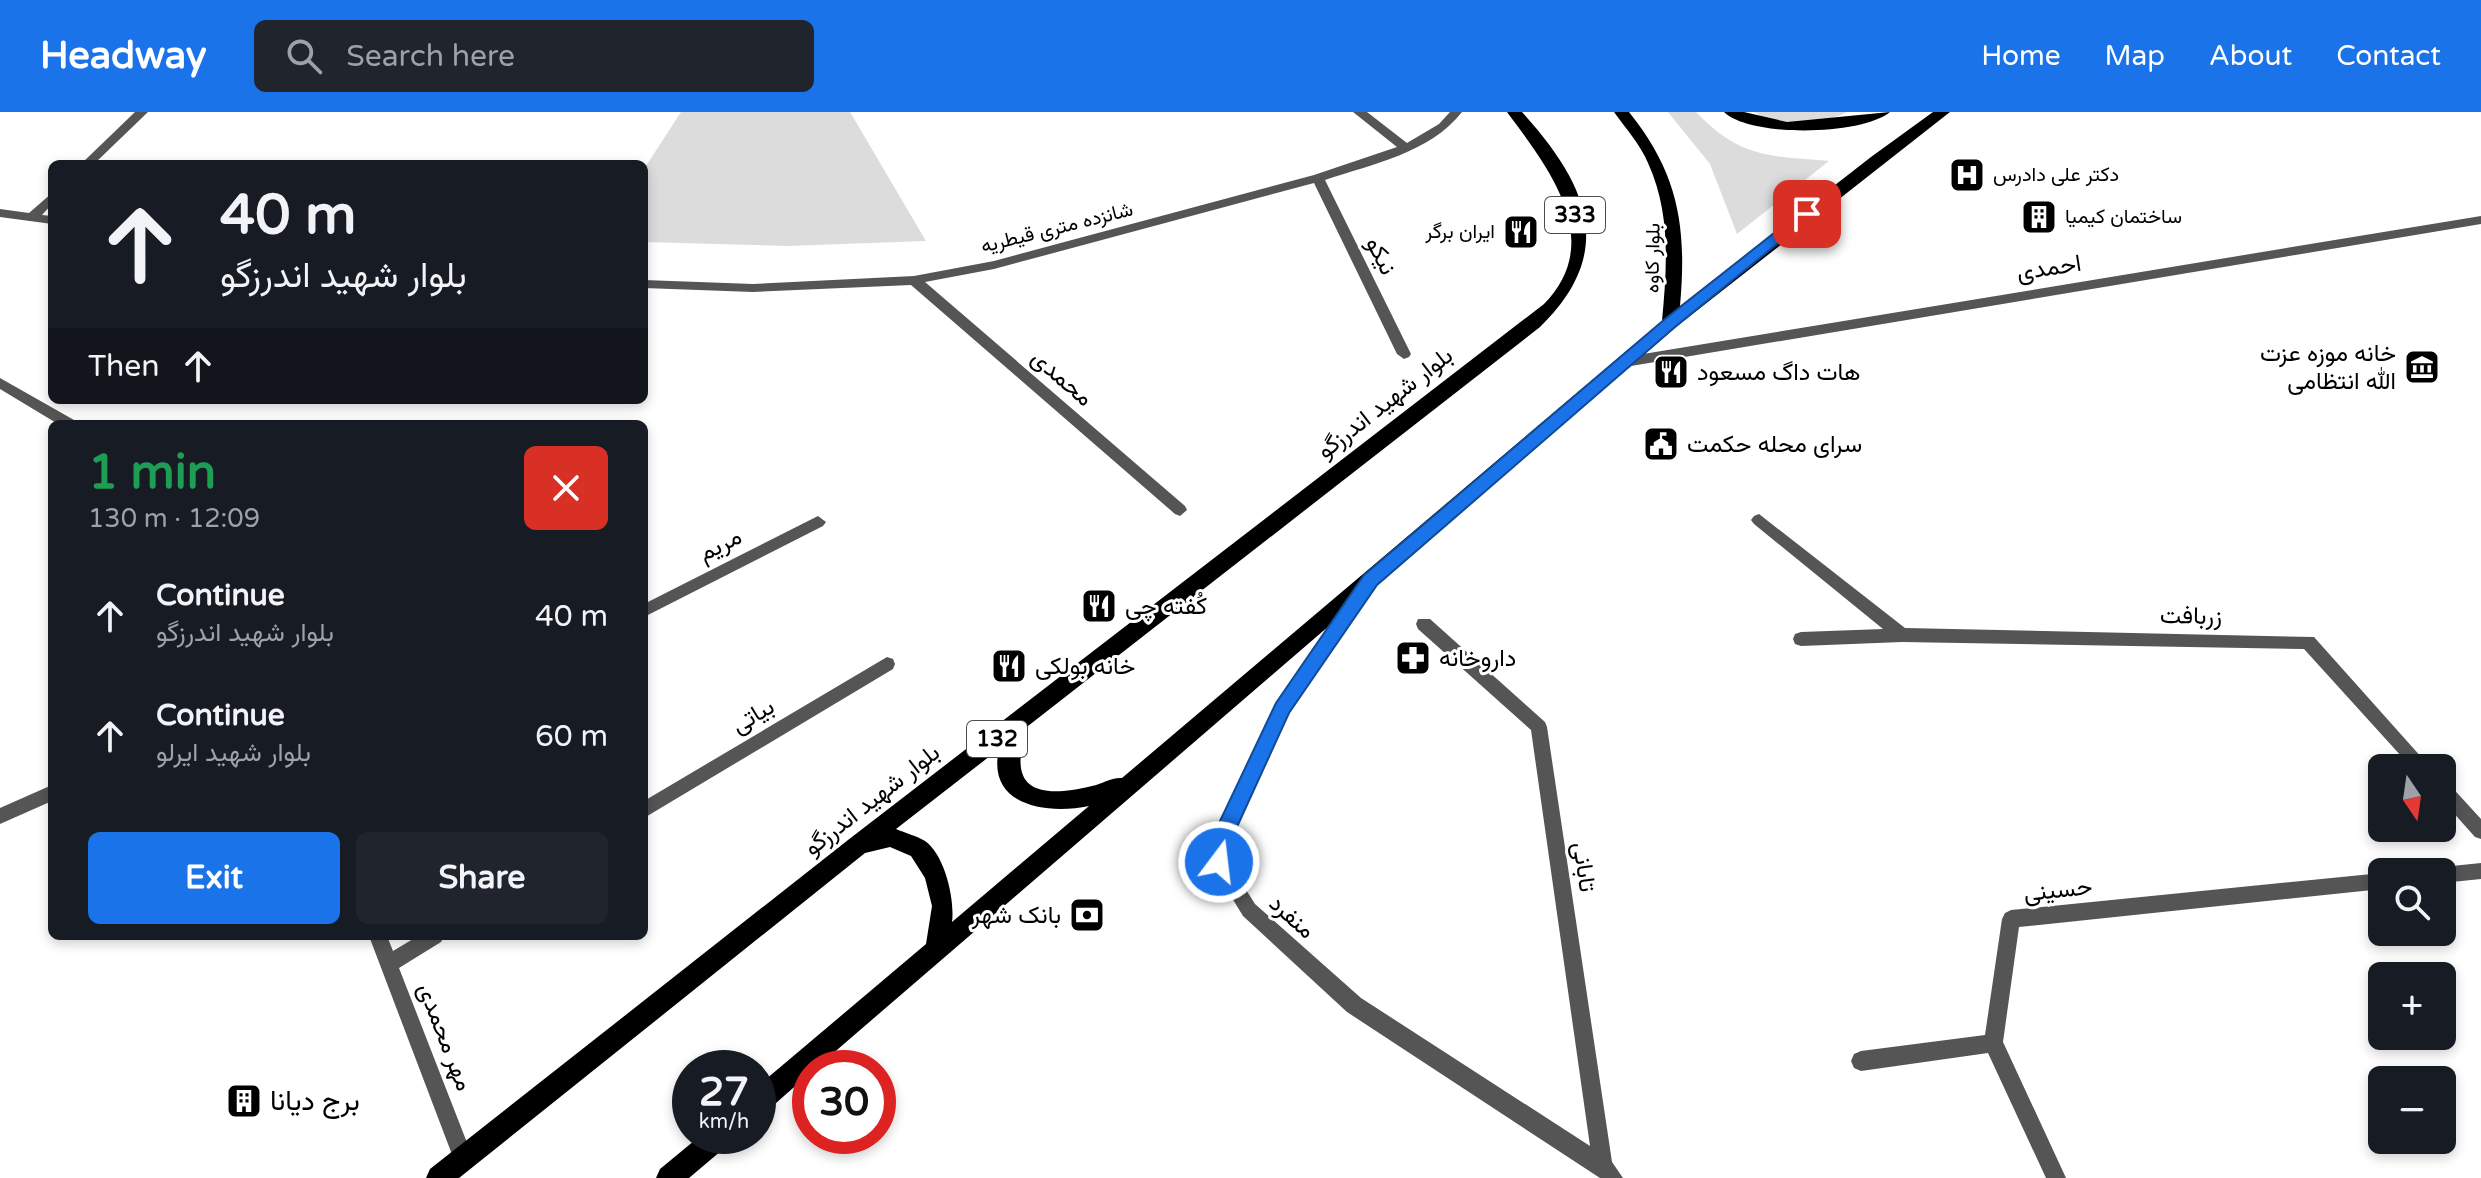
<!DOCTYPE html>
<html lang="en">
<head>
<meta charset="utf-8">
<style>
	:root { --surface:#171b24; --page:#20242c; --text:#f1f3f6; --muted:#9ea1a6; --accent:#1a73e8 }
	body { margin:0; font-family:"Varela Round",Vazirmatn,sans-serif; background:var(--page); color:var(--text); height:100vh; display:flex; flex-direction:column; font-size:30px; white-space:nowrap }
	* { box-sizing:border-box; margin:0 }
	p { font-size:26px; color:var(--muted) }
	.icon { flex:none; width:44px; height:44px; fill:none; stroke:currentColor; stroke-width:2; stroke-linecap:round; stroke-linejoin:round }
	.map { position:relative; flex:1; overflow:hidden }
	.panel { position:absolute; left:48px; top:308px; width:600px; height:520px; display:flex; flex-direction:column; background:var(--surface); border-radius:12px; box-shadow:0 4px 12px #0003 }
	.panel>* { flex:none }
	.guide { position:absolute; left:48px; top:48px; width:600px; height:244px; border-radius:12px; box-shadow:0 4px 12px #0003; background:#171b24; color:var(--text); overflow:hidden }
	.needle { width:52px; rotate:167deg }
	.controls { position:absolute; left:2368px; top:642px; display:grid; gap:16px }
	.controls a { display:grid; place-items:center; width:88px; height:88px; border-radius:12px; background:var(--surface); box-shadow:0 4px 12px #0003; font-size:40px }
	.speed { position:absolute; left:672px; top:938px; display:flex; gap:16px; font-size:40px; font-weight:700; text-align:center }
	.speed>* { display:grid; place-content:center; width:104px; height:104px; border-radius:50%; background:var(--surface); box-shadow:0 4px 12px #0003; line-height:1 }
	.speed small { font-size:20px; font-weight:400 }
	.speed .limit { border:12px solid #d22; background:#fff; color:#111 }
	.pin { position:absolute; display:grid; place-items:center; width:68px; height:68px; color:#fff; margin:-34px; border-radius:16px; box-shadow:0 4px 12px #0006 }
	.me { position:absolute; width:88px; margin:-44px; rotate:15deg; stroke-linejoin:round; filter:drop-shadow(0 0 6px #0008) }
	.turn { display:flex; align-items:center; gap:28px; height:168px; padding:0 40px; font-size:36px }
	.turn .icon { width:104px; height:104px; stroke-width:2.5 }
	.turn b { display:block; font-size:56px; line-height:68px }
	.then { display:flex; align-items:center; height:76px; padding:0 40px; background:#0003; gap:16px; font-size:30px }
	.round { display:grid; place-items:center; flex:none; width:84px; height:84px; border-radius:12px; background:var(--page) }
	.head { display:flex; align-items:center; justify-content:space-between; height:136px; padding:0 40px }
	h1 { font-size:48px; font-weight:700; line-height:60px; color:#1e9e55 }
	.cta { display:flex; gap:16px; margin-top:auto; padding:16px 40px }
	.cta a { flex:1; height:92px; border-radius:12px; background:var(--accent); color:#fff; font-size:32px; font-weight:700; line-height:92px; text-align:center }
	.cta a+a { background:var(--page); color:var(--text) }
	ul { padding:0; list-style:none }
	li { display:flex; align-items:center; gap:24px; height:120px; padding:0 40px }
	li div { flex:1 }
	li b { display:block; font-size:30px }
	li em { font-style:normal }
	header { display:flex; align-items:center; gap:48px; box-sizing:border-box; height:112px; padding:0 40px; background:var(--accent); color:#fff }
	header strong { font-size:38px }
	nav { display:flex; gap:44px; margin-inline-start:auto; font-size:28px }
	.search { width:560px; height:72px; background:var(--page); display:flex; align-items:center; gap:20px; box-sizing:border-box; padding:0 28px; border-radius:12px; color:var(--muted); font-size:30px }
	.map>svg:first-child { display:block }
</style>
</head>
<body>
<header>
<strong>Headway</strong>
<div class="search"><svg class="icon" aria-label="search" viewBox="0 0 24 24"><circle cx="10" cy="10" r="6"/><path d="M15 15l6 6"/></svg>Search here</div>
<nav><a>Home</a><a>Map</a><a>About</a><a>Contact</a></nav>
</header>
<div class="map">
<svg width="2481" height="1066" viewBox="0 0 2481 1066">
	<rect width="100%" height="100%" fill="#fff"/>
	<!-- green -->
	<g fill="#dcdcdc">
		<polygon points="681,0 850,0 926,129 787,134 644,130 644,57"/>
		<path d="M1668 0H1696C1740 46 1769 44 1829 49L1737 122 1710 52Z"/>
		<path d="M1754 0H1847C1822 13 1778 16 1754 0Z"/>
	</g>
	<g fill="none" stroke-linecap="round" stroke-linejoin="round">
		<!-- minor -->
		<g fill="#555" fill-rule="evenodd">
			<polygon points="135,0 148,0 94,52 81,52"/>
			<path d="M1353 0H1367L1407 31 1439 12 1450 0H1462C1430 41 1372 52 1325 68L1411 242 1409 245 1404 247 1397 242 1314 71 994 157 925 170 1185 394 1187 398 1180 404 1175 402 911 173 753 180 644 176V168L753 172 914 164 994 149 1314 63 1397 35Z"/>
			<polygon points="52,81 52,92 42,103 52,104 52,112 0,105 0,97 29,101"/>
			<polygon points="2481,104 2481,112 1625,255 1618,250 1625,245"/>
			<polygon points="0,266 74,308 76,312 58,312 0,277"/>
			<polygon points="1759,402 1905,516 2314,525 2431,656 2412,656 2304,537 1902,530 1801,534 1795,532 1793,527 1795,522 1801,520 1883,517 1754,412 1751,408 1754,404"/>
			<polygon points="818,404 826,410 823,414 644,505 644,492"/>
			<polygon points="1364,471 1370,473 1372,477 1370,481 1288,600 1230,728 1228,749 1255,792 1361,886 1590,1034 1531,618 1418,517 1416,512 1418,507 1430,507 1545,610 1547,615 1612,1050 1623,1066 1600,1066 1347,900 1243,804 1210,750 1212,728 1276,591 1358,473"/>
			<polygon points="887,545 893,547 895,552 893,557 644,706 644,689"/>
			<polygon points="2442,668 2448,671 2481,707 2481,727 2475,725 2442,688"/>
			<polygon points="52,673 52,689 0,712 0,696"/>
			<polygon points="2481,751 2481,767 2442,771 2442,760 2434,760 2442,755"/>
			<polygon points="2382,761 2382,777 2019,815 2003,930 2066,1066 2046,1066 1988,941 1861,959 1854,956 1851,949 1854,942 1861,939 1985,923 2002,807 2005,801 2011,798"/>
			<polygon points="369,824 387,824 393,839 418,824 444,824 441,830 399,856 473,1046 470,1053 463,1056 456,1053"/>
		</g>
		<!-- primary -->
		<g fill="#000" fill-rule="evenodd">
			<path d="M1507 0H1522C1587 72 1618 139 1540 215L1028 614C1006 676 1034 688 1092 674 1102 672 1112 665 1122 666L1662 209C1667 155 1671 101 1648 51 1640 32 1626 17 1614 0H1629C1679 62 1687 116 1680 194L1871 45 1933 0H1950L1676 215 816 956H810V961L767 999 758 1002V974L926 832 932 794 925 766 911 744 890 735 865 741 459 1066H426L430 1057 848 728 1544 192C1607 128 1547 54 1507 0ZM999 637C986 694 1047 703 1089 694L952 810C955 788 945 743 925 729 917 724 905 721 896 717Z"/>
			<path d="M1724 0H1744L1787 10 1890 0C1863 23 1751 26 1724 0Z"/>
			<polygon points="700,1024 731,1024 728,1033 689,1066 656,1066 660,1057"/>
		</g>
	</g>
	<!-- route -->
	<polygon fill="#1a73e8" stroke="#114b97" stroke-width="2" points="1802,99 1814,102 1675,215 1377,473 1289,601 1231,728 1226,757 1211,757 1209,750 1211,728 1276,591 1364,463 1665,207"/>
	<!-- icons -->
	<defs>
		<symbol id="hospital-square" viewBox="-11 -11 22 22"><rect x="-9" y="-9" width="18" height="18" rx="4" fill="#000" stroke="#fff"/><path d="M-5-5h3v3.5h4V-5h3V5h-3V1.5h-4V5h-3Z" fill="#fff"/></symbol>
		<symbol id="building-square" viewBox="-11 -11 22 22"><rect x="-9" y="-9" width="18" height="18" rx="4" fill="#000" stroke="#fff"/><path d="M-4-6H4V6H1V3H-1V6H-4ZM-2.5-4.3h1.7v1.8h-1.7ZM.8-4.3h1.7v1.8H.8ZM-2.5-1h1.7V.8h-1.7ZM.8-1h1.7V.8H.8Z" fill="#fff"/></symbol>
		<symbol id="restaurant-square" viewBox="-11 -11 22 22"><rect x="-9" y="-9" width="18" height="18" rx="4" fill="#000" stroke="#fff"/><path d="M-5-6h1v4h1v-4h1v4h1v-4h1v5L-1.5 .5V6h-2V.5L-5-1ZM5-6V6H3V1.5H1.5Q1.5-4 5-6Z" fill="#fff"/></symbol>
		<symbol id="museum-square" viewBox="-11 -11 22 22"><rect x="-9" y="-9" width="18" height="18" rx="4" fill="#000" stroke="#fff"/><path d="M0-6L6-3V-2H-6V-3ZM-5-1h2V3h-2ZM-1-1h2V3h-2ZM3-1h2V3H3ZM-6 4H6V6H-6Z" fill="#fff"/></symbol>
		<symbol id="civic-square" viewBox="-11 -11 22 22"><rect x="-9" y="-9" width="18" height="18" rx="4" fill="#000" stroke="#fff"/><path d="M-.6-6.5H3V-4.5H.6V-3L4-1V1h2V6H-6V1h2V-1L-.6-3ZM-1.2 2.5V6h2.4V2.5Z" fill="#fff"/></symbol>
		<symbol id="pharmacy-square" viewBox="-11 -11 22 22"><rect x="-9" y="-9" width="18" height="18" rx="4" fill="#000" stroke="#fff"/><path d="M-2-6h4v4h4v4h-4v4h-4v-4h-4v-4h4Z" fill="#fff"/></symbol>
		<symbol id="bank-square" viewBox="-11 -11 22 22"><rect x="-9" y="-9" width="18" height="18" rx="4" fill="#000" stroke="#fff"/><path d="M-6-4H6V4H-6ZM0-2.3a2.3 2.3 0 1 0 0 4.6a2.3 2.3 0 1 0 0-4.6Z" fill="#fff"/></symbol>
	</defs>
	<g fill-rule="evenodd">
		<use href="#hospital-square" x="1947" y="43" width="40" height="40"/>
		<use href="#building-square" x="2019" y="85" width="40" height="40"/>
		<use href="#restaurant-square" x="1501" y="100" width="40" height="40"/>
		<use href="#museum-square" x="2402" y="235" width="40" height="40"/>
		<use href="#restaurant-square" x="1651" y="240" width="40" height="40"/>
		<use href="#civic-square" x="1641" y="312" width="40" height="40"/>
		<use href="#restaurant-square" x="1079" y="474" width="40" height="40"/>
		<use href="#pharmacy-square" x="1393" y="526" width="40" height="40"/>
		<use href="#restaurant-square" x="989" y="534" width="40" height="40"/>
		<use href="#bank-square" x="1067" y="783" width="40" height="40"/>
		<use href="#building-square" x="224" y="969" width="40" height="40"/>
	</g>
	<g text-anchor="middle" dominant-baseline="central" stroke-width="6" stroke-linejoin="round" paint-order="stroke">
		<!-- far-poi labels -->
		<g font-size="20" fill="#000" stroke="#fff" text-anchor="start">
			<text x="1993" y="63">دکتر علی دادرس</text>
			<text x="2065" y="105">ساختمان کیمیا</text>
			<text x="1495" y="120" text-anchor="end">ایران برگر</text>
		</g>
		<!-- far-street labels -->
		<g font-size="20" fill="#000" stroke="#fff">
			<text transform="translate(1057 116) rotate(-14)">شانزده متری قیطریه</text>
			<text transform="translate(1653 146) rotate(-89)">بلوار کاوه</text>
		</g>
		<!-- shield labels -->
		<g fill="#fff" stroke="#4c4c4c" stroke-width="2">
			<rect x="1545" y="85" width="60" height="36" rx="6"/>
			<rect x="967" y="609" width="60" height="36" rx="6"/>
		</g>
		<g font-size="22" font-weight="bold" fill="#000">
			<text x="1575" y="103">333</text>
			<text x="997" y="627">132</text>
		</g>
		<!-- street labels -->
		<g font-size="24" fill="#000" stroke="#fff">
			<text transform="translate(1381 144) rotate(64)">نیکو</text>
			<text transform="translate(2049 156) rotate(-9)">احمدی</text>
			<text transform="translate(1062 266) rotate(41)">محمدی</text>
			<text transform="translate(1385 291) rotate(-38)">بلوار شهید اندرزگو</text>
			<text transform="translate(720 433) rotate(-27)">مریم</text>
			<text transform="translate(2191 504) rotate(1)">زربافت</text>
			<text transform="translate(753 604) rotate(-31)">بیاتی</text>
			<text transform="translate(872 688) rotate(-38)">بلوار شهید اندرزگو</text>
			<text transform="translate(1584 755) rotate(82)">تابانی</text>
			<text transform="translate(2058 778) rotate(-6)">حسینی</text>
			<text transform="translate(1292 805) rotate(42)">منفرد</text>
			<text transform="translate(445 925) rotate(69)">مهر محمدی</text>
		</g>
		<!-- poi labels -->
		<g font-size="24" fill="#000" stroke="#fff" text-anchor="start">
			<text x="2396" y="241" text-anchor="end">خانه موزه عزت<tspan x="2396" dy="28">الله انتظامی</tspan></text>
			<text x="1697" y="260">هات داگ مسعود</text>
			<text x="1687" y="332">سرای محله حکمت</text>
			<text x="1125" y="494">کُفته چی</text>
			<text x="1439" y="546">داروخانه</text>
			<text x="1035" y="554">خانه بولکی</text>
			<text x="1061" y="803" text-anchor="end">بانک شهر</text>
		</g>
		<!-- near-poi labels -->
		<g font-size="28" fill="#000" stroke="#fff" text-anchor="start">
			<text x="270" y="989">برج دیانا</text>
		</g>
	</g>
</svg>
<div class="controls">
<a><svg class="needle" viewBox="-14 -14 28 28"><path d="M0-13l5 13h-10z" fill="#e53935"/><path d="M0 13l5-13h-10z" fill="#9ea1a6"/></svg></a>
<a><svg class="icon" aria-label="search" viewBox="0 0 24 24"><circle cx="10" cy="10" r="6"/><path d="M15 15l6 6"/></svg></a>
<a>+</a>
<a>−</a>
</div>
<div class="speed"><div>27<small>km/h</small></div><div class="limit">30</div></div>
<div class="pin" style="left:1807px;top:102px;background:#d93025"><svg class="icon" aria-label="arrive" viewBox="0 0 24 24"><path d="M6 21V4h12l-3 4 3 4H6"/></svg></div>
<svg class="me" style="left:1219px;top:750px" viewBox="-20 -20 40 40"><circle r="17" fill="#1a73e8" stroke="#fff" stroke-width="3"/><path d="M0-11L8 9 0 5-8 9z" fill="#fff"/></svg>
<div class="guide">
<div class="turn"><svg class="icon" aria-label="ahead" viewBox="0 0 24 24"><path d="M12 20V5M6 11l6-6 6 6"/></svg><div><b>40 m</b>بلوار شهید اندرزگو</div></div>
<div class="then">Then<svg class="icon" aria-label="ahead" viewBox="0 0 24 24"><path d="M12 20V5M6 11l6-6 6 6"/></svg></div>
</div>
<section class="panel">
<div class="head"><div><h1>1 min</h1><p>130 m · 12:09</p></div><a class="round" style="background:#d93025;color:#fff"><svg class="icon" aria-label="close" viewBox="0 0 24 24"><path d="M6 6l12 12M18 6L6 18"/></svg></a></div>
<ul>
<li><svg class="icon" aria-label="ahead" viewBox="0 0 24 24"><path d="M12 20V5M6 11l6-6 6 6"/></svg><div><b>Continue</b><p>بلوار شهید اندرزگو</p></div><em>40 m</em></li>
<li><svg class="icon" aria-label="ahead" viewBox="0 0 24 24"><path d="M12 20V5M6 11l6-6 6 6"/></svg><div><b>Continue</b><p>بلوار شهید ایرلو</p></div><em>60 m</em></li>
</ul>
<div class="cta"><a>Exit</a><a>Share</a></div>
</section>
</div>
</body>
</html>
